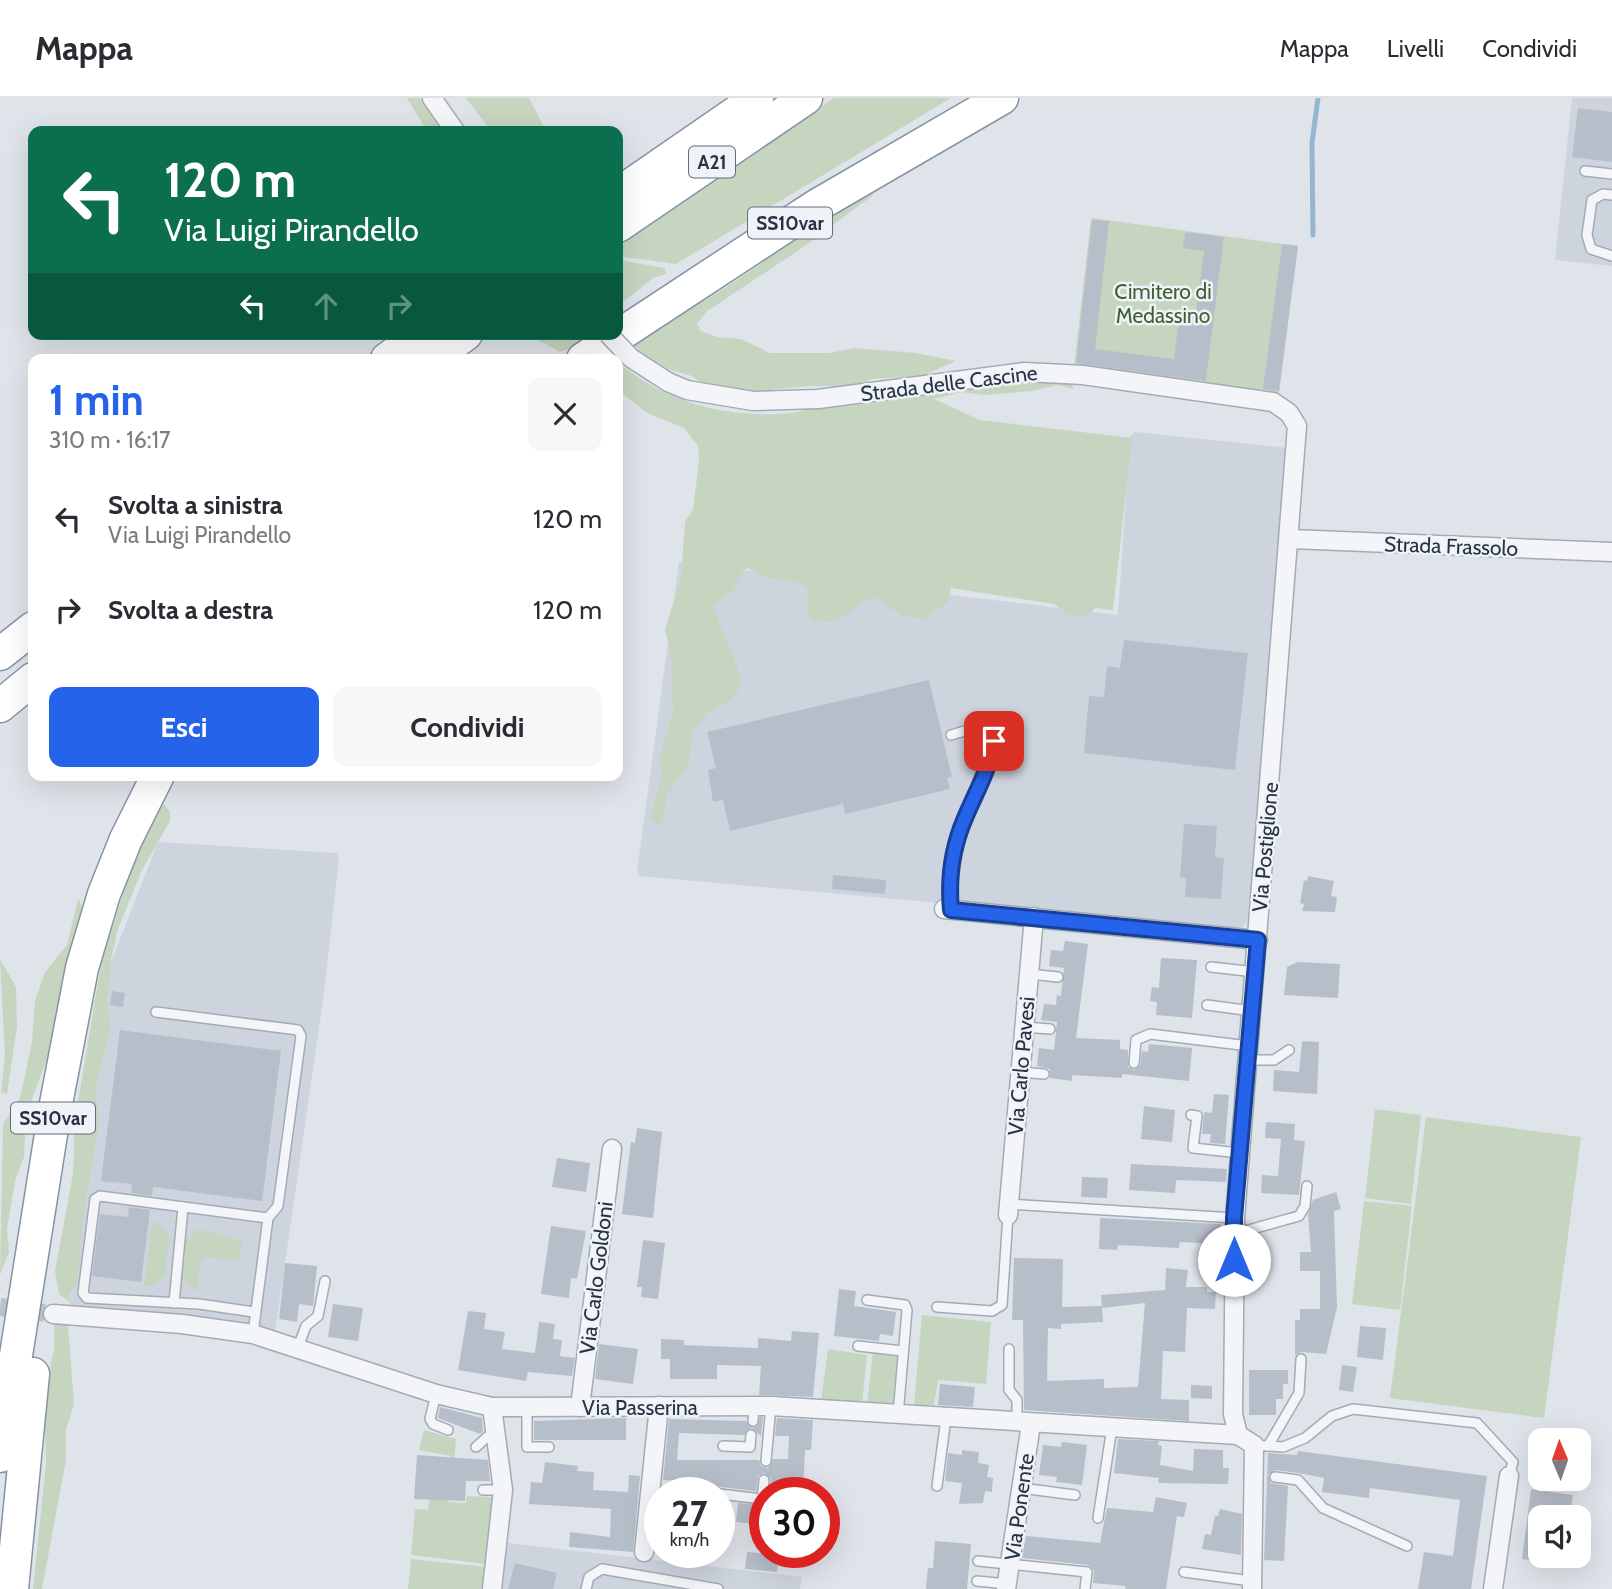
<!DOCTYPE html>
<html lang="it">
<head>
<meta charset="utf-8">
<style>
	:root { --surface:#fff; --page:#f7f7f7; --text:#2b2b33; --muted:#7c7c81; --line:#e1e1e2; --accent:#2563eb }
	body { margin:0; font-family:Cabin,sans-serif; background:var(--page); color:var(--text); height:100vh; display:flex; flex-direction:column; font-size:26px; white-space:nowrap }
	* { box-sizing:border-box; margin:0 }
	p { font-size:23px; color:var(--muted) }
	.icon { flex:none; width:38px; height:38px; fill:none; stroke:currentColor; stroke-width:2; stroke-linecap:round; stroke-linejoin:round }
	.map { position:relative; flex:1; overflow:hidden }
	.side { position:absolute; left:28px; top:256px; width:595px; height:427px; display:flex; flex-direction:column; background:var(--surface); border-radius:14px; box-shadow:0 7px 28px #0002 }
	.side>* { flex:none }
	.guide { position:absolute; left:28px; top:28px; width:595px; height:214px; border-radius:14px; box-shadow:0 7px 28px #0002; background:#0b6e4f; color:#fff; overflow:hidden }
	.needle { width:46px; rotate:358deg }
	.buttons { position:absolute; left:1528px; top:1330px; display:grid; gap:14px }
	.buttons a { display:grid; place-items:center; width:63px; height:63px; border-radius:14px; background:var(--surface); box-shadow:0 7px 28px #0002; font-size:35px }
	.speed { position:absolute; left:644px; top:1379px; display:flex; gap:14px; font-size:35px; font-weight:700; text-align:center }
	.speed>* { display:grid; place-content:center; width:91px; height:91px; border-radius:50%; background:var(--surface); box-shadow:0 7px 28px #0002; line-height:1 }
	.speed small { font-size:18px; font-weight:400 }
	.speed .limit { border:10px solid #d22; background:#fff; color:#111 }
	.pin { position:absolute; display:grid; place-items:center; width:60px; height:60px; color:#fff; margin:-30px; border-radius:14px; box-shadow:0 4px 10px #0006 }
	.me { position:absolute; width:77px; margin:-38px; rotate:0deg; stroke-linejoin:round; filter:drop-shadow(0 0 5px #0008) }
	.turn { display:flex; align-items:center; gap:24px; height:147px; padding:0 21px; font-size:32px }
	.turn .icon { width:91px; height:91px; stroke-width:2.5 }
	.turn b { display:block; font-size:49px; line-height:60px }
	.lanes { display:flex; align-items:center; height:66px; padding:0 21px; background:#0003; justify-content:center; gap:35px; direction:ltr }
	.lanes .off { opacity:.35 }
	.round { display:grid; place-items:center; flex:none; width:74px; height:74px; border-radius:14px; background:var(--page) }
	.summary { display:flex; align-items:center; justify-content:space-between; height:119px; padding:0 21px }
	h1 { font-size:42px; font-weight:700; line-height:52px; color:var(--accent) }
	.button { display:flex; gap:14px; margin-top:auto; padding:14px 21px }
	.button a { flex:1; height:80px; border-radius:14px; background:var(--accent); color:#fff; font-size:28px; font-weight:700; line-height:80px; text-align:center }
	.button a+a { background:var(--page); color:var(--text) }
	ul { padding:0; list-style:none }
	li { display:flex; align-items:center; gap:21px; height:91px; padding:0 21px }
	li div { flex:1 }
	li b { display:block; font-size:26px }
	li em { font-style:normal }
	header { display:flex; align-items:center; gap:42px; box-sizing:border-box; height:98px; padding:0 35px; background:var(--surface); border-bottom:2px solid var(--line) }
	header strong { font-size:33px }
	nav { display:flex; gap:38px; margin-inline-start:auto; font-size:24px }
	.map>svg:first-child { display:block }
</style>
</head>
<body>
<header>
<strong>Mappa</strong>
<nav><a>Mappa</a><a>Livelli</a><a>Condividi</a></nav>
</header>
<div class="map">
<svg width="1612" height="1491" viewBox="0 0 1612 1491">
	<rect width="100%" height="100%" fill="#dfe4ea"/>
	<!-- built -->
	<g fill="#cdd4dd">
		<polygon points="1572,0 1612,0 1612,168 1555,162"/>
		<polygon points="1135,334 1289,350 1291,354 1248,822 1239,832 639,778 637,773 679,464 1118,517 1130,338"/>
		<polygon points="158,744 337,755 339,760 324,896 275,1234 271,1236 69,1212 106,877"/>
		<polygon points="508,1445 802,1479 800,1491 499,1491"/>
	</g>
	<!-- green -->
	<g fill="#c6d5bf">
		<polygon points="407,0 420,0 444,33 427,33"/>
		<polygon points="466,0 529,0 546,33 491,33"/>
		<polygon points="834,0 951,0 676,166 618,158 618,152 639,130"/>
		<path d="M877 94 805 148 706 214 697 226 701 233 717 239 741 241 770 255H830L854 250 916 255 956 263 922 278 871 281 860 288H809L741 295 703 287 692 278 650 266 634 246C673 219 715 198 753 171 792 143 834 114 877 94Z"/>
		<polygon points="1091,120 1298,148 1279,295 1074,269"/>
		<polygon points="618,162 665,170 666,176 653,180 618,208"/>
		<polygon points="533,236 585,236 572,250 560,254 536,241"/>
		<path d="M618 264C666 305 727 321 791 315 799 315 808 309 817 309 844 310 886 305 915 293L1018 281 1070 284 1074 291 1058 287 1032 293 984 297 961 294 934 301 980 322 1132 340 1113 512 1095 510 1086 519 1069 517 1054 506 951 490 948 503 925 521 902 518 876 500C850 503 846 533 811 521L807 515 808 491 803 486 761 478 748 470C739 476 739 482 734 490 728 501 717 498 714 512L739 573 740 590 730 602 707 615 692 635 689 667 666 697 663 723 657 727 651 720 662 678 659 663 674 610 671 595 672 562 665 531 681 480 685 424 693 411 699 364 698 348 684 330 647 315 618 292Z"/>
		<polygon points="164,706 170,714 170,723 141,774 118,831 111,861 107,907 111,930 95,991 99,1024 83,1121 77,1187 70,1195 71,1205 59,1196 55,1173 73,1076 75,1022 101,866 127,784 150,728"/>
		<polygon points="78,801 85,814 59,901 54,942 26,1017 24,1059 15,1083 7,1131 9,1154 0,1177 3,1026 20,1000 32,944 35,903 45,874 67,847"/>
		<polygon points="0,861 16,889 17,928 7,996 1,994 5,958"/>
		<polygon points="1375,1011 1421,1017 1411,1106 1365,1100"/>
		<polygon points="1426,1019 1581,1039 1544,1320 1390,1300"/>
		<polygon points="1364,1103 1412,1108 1400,1212 1352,1206"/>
		<polygon points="157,1124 169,1138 165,1178 151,1189 144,1188 152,1125"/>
		<polygon points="199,1131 243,1143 239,1163 204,1159 201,1161 197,1194 181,1180 185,1142"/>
		<polygon points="922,1217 991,1224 986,1286 938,1282 934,1307 914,1307"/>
		<polygon points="54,1222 68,1226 74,1306 66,1331 66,1362 42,1491 33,1491 46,1366 44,1292 54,1253"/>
		<polygon points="828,1251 867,1257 862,1306 821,1303"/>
		<polygon points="873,1253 899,1256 896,1308 867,1306"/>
		<polygon points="424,1332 456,1341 453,1374 451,1358 419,1352"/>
		<polygon points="430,1390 450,1391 449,1404 466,1405 467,1398 493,1399 486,1466 411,1457 415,1411 428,1412"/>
		<polygon points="411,1461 486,1469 481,1491 408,1491"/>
	</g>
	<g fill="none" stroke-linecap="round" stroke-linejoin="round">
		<!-- stream -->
		<polyline stroke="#96b5ce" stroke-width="5" points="1313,137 1312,45 1318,0"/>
	</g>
	<!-- building -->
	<g fill="#b6bec9" fill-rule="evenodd">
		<polygon points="1578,10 1612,14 1612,64 1572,59"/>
		<polygon points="1092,122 1109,123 1095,251 1174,261 1180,214 1196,216 1204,153 1183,150 1185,134 1224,139 1206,283 1076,265"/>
		<polygon points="1282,146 1298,148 1279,293 1263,291"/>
		<polygon points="1124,542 1248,555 1235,672 1084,655 1089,598 1104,599 1107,568 1120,570"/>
		<polygon points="929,582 952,679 947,680 950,691 845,716 843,706 730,733 723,702 713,704 708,672 716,670 707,634"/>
		<polygon points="1184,726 1217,728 1215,759 1224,760 1221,801 1185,799 1186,780 1180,779"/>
		<polygon points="833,777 886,782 885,796 832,791"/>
		<polygon points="1308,778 1334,783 1331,798 1337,799 1335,814 1302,813 1304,806 1300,805 1304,782 1307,783"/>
		<polygon points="1065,843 1088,846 1076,940 1120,942 1120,951 1128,952 1128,969 1134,972 1140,968 1142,953 1148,954 1149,946 1192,950 1189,983 1122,976 1122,980 1072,977 1072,983 1050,980 1050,971 1037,968 1039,950 1054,952 1057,924 1041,922 1044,906 1056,907 1057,897 1061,898 1064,870 1049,868 1051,852 1063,853"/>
		<polygon points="1161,860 1197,862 1192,920 1156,917 1157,904 1150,903 1152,889 1159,890"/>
		<polygon points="1298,864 1340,866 1338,900 1284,897 1287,869"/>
		<polygon points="112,893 125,895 123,909 110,907"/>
		<polygon points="120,932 281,953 262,1103 153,1089 152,1098 131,1095 132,1086 101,1083"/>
		<polygon points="1302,943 1319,944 1317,996 1273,993 1274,972 1299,974"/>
		<polygon points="1214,996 1229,997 1225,1046 1210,1045 1211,1036 1202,1036 1204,1014 1212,1015"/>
		<polygon points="1144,1008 1175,1012 1172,1044 1141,1041"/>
		<polygon points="1266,1024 1295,1026 1294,1042 1305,1043 1299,1097 1261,1095 1262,1077 1278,1078 1281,1041 1265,1040"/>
		<polygon points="637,1030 662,1034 653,1120 622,1116 631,1044 635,1045"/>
		<polygon points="557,1060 590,1065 586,1094 552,1089"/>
		<polygon points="1131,1066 1227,1071 1226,1084 1176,1082 1175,1095 1129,1092"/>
		<polygon points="1082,1079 1108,1080 1107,1100 1081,1099"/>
		<polygon points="1336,1094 1341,1111 1334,1113 1337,1209 1326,1256 1301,1254 1295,1257 1295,1222 1300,1222 1300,1211 1320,1211 1320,1173 1300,1173 1300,1154 1311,1154 1308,1116 1313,1102"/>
		<polygon points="129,1109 150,1112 141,1184 92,1178 100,1116 128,1119"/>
		<polygon points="1100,1120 1221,1126 1220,1146 1180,1144 1179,1150 1118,1147 1117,1152 1099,1151"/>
		<polygon points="551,1128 586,1133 577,1181 571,1180 569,1200 541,1196"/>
		<polygon points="643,1142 665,1145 658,1201 641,1199 642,1189 637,1189"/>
		<path d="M1014 1160 1063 1161 1062 1209 1102 1208 1101 1197 1165 1192 1166 1170 1188 1172 1186 1189H1207V1194H1216L1215 1211 1187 1210 1185 1254 1163 1253 1161 1301 1189 1302V1323L1024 1312 1023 1222H1012ZM1145 1205 1138 1289 1104 1290V1281L1047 1283 1048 1230 1061 1231V1226L1103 1224 1102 1210Z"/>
		<polygon points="285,1165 317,1168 313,1208 299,1206 297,1224 279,1221"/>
		<polygon points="839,1191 856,1193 854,1208 896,1214 893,1238 880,1236 879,1243 834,1238"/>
		<polygon points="333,1206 363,1210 358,1243 328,1239"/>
		<polygon points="468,1213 486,1215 484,1231 505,1234 502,1251 535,1255 539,1224 555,1226 553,1241 562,1242 560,1258 575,1260 572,1278 528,1274 526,1283 458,1272"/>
		<polygon points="1360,1228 1386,1230 1383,1262 1357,1259"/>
		<polygon points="792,1233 819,1235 813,1299 759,1297 761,1268 717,1267 717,1281 670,1281 670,1261 661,1261 661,1241 684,1242 684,1247 758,1250 758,1240 791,1243"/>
		<polygon points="599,1246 638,1251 633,1286 595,1281"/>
		<polygon points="1342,1267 1357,1269 1353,1294 1339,1292"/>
		<polygon points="1249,1272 1288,1272 1288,1286 1283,1286 1283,1301 1276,1301 1276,1317 1249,1317"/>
		<polygon points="940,1286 975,1289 973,1309 938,1307"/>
		<polygon points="1191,1287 1212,1288 1212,1301 1191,1300"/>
		<polygon points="440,1309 482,1320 483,1333 480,1336 438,1320"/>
		<polygon points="760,1319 763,1319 761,1338 751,1330 744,1337 679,1335 677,1362 759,1362 761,1368 768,1370 773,1361 788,1361 789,1338 775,1338 777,1320 813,1322 811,1352 805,1352 803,1395 770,1395 771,1380 764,1375 758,1378 756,1393 721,1389 713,1395 688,1395 688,1383 663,1382 669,1321 746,1323 753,1330 758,1327"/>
		<polygon points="626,1320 626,1342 534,1342 534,1323"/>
		<polygon points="1118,1341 1159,1343 1158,1347 1162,1348 1160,1367 1193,1373 1194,1351 1223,1352 1223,1370 1229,1370 1228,1386 1158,1385 1159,1380 1114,1375"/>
		<polygon points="1062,1344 1087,1347 1082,1387 1056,1384 1057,1379 1039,1377 1043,1347 1061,1349"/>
		<polygon points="962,1352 979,1354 978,1365 989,1367 987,1379 993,1380 992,1394 985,1393 983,1405 959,1406 962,1385 945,1383 948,1355 962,1357"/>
		<polygon points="1298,1353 1487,1378 1471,1491 1418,1491 1424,1454 1453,1458 1460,1402 1370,1390 1369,1400 1322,1394 1324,1380 1299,1375 1275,1372 1268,1377 1271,1385 1288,1388 1284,1463 1264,1462 1268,1355 1297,1357"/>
		<polygon points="417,1357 488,1362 490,1383 466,1383 465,1403 414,1401"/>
		<polygon points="545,1364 578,1368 577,1373 594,1374 593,1392 628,1394 629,1377 640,1378 633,1454 569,1449 570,1434 610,1439 611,1411 529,1406 531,1384 542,1385"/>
		<polygon points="1531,1391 1573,1397 1570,1419 1540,1419 1540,1463 1522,1461"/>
		<polygon points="1156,1399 1187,1405 1184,1419 1177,1418 1166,1491 1125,1491 1126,1488 1093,1485 1094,1472 1088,1467 1022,1460 1026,1438 1100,1445 1107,1410 1153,1414"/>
		<polygon points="738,1405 765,1407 765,1427 736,1424"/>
		<polygon points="1220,1411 1242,1416 1241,1457 1202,1451 1205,1436 1211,1437 1215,1418 1218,1418"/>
		<polygon points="935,1443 971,1446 967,1491 926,1491 928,1470 933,1470"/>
		<polygon points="747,1454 779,1457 777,1474 745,1471"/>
		<polygon points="515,1465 557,1475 553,1491 508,1491"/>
	</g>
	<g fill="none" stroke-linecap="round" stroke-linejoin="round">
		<!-- street-tunnel -->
		<polyline stroke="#bac1c9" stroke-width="18" stroke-dasharray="18 9" stroke-linecap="butt" points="0,1209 53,1216"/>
		<defs>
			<g id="lane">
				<polyline points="1585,73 1612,76"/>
				<polyline points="1612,97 1603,96 1592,102 1587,137 1591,151 1612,158"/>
				<polyline points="951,812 952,762 964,723 991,662 994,643 988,632 975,630 951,637"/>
				<polyline points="1211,869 1255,874"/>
				<polyline points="1029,876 1058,879"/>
				<polyline points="1207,907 1252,913"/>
				<polyline points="156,914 298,932 301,938 278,1108 268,1120 253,1236"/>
				<polyline points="1024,929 1050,931"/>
				<polyline points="1248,962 1274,962 1289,952"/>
				<polyline points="1134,965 1136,942 1150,936 1249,948"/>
				<polyline points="1020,974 1044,976"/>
				<polyline points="1191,1017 1197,1018 1193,1050 1240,1055"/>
				<polyline points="1009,1106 1235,1120"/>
				<polyline points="1234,1136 1299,1118 1305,1108 1307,1088"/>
				<polyline points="867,1202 905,1207 907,1212 898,1317"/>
				<polyline points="174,1205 183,1109"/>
				<polyline points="937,1209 992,1213 1002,1207 1008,1117"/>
				<polyline points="254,1214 199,1206 87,1200 83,1195 95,1101 100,1098 268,1120"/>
				<polyline points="858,1248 903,1253"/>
				<polyline points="298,1249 306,1228 318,1218 325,1183"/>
				<polyline points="1009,1251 1009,1292 1017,1302 1017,1324"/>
				<polyline points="436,1296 430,1321 433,1326 448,1332"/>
				<polyline points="527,1310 527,1349 549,1349"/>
				<polyline points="753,1323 754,1308"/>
				<polyline points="1254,1347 1283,1349 1305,1340 1332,1318 1353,1311 1477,1325 1513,1364 1509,1378"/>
				<polyline points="723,1348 750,1349 751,1337"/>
				<polyline points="1268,1348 1299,1295 1301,1261"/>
				<polyline points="476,1349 495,1332"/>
				<polyline points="766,1363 771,1308"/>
				<polyline points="1275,1379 1298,1382 1323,1410 1407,1448"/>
				<polyline points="937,1388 946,1320"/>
				<polyline points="1021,1390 1075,1397"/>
				<polyline points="483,1392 503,1392"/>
				<polyline points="720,1396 762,1401 764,1382"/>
				<polyline points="1098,1420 1112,1330"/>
				<polyline points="978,1463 1087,1474 1085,1491"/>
				<polyline points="1184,1474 1251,1483"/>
				<polyline points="977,1483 1007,1486"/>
				<polyline points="586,1491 589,1479 602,1471 718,1491"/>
			</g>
			<g id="street">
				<polyline points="432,0 455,33"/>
				<polyline points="631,260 668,284 687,292 753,303 818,301 1025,274 1083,277 1273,304 1289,315 1297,328 1235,1120 1233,1316 1238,1337"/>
				<polyline points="1290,441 1612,454"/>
				<polyline points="944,811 1258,842"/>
				<polyline points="1008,1117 1034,819"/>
				<polyline points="53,1216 182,1226 253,1236 436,1296 492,1309 771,1308 1238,1337 1254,1347 1252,1491"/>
				<polyline points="580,1309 612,1051"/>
				<polyline points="644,1454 659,1308"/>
				<polyline points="492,1491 503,1392 492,1309"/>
				<polyline points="1006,1491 1031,1326"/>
				<polyline points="1493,1491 1509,1378"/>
			</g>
			<g id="highway">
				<polyline points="618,96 757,0"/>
				<polyline points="618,128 806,0"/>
				<polyline points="387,261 421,236"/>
				<polyline points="432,261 466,236"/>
				<polyline points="583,261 816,108 1002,0"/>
				<polyline points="0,556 33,530"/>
				<polyline points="0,608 33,581"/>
				<polyline points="0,1358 55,1011 82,870 104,796 126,741 158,677"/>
				<polyline points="12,1491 33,1276"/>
			</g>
		</defs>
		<!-- lane casing -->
		<use href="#lane" stroke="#a4abb5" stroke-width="12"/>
		<!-- street casing -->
		<use href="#street" stroke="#a4abb5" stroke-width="21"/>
		<!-- highway casing -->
		<use href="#highway" stroke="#8593a3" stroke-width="35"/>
		<!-- lane -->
		<use href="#lane" stroke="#f3f5f8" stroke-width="9"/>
		<!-- street -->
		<use href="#street" stroke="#f3f5f8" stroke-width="18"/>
		<!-- highway -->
		<use href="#highway" stroke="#fff" stroke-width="32"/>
		<defs>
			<polyline id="street-bridge" points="608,236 631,260"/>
		</defs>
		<!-- street-bridge casing -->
		<use href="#street-bridge" stroke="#a4abb5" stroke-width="21" stroke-linecap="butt"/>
		<!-- street-bridge -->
		<use href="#street-bridge" stroke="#f3f5f8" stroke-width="18"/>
	</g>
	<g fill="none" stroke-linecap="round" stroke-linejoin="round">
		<defs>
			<path id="route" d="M994 643C990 670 976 694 965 720 952 750 948 780 951 812L1258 842 1234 1120V1162"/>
		</defs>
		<!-- route casing -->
		<use href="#route" stroke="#184099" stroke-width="18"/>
		<!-- route -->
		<use href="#route" stroke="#2563eb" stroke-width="12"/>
	</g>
	<g text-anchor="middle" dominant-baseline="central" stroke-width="5" stroke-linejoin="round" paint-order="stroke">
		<!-- shield labels -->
		<g fill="#eff3f7" stroke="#626d7a" stroke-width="2">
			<rect x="689" y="48.5" width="46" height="31" rx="5"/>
			<rect x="748" y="109.5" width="84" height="31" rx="5"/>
			<rect x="11" y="1004.5" width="84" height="31" rx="5"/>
		</g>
		<g font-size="19" font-weight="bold" fill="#263344">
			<text x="712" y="64">A21</text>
			<text x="790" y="125">SS10var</text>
			<text x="53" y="1020">SS10var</text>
		</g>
		<!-- park labels -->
		<g font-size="21" fill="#3e6132" stroke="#eff3f7">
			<text x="1163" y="193">Cimitero di<tspan x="1163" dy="24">Medassino</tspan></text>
		</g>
		<!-- street labels -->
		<g font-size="21" fill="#263344" stroke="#eff3f7">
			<text transform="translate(949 285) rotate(-7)">Strada delle Cascine</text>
			<text transform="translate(1451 448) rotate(2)">Strada Frassolo</text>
			<text transform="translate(1265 749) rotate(-85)">Via Postiglione</text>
			<text transform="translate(1021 968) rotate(-85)">Via Carlo Pavesi</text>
			<text transform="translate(596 1180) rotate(-83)">Via Carlo Goldoni</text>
			<text x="640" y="1309">Via Passerina</text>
			<text transform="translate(1019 1409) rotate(-82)">Via Ponente</text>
		</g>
	</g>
</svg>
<div class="buttons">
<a><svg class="needle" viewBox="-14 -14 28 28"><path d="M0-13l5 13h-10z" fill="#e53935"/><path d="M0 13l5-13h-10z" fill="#7c7c81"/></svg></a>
<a><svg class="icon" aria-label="sound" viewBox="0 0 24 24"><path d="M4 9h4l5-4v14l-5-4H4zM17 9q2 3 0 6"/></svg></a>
</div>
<div class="speed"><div>27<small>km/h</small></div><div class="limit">30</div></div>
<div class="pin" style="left:994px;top:643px;background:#d93025"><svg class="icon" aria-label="arrive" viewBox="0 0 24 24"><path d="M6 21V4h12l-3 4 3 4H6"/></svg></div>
<svg class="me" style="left:1234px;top:1162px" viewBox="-20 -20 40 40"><circle r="19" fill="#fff"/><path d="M0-13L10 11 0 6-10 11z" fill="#2563eb"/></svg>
<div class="guide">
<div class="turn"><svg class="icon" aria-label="left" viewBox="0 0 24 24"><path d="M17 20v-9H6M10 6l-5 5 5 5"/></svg><div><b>120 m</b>Via Luigi Pirandello</div></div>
<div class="lanes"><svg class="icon" aria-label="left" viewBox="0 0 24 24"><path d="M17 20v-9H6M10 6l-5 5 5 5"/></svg><svg class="icon off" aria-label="ahead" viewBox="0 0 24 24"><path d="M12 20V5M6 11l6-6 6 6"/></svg><svg class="icon off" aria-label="right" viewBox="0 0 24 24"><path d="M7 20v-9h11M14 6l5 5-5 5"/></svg></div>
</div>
<section class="side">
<div class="summary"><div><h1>1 min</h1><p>310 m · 16:17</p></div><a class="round"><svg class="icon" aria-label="close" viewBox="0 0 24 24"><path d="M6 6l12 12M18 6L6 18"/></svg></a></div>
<ul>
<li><svg class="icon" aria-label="left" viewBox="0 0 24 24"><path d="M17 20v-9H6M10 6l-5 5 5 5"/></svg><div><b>Svolta a sinistra</b><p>Via Luigi Pirandello</p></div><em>120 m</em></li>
<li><svg class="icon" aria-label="right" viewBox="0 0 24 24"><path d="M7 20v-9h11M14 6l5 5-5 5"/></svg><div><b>Svolta a destra</b></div><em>120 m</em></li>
</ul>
<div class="button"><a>Esci</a><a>Condividi</a></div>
</section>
</div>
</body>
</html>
